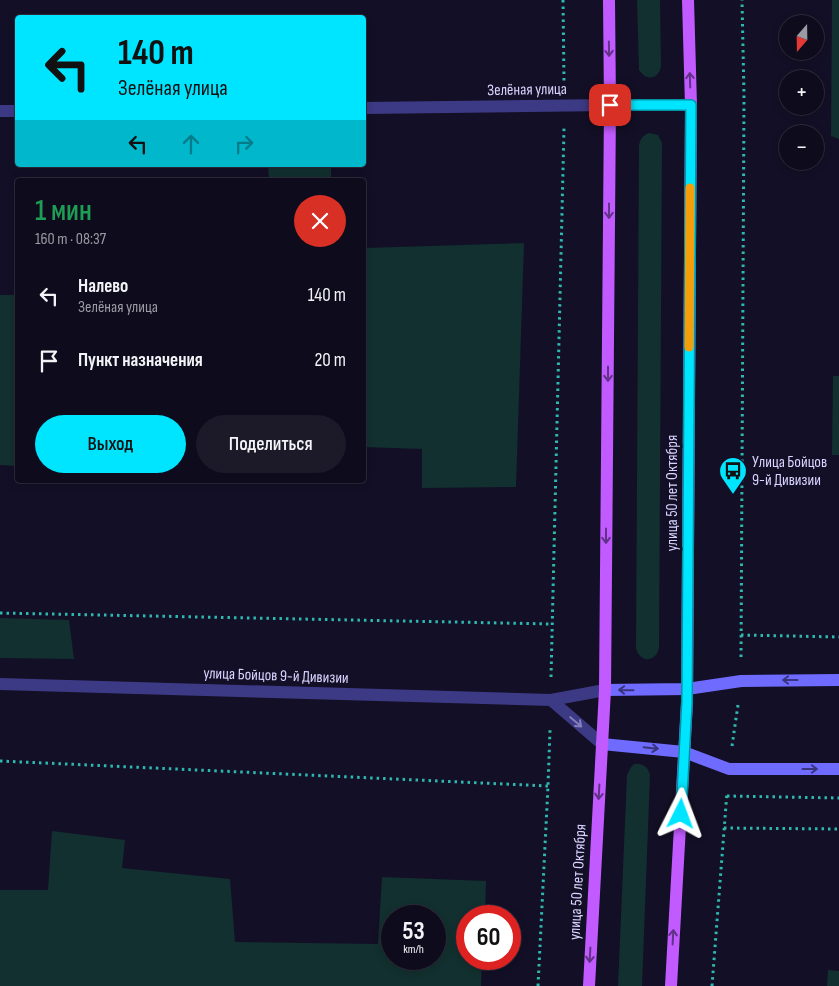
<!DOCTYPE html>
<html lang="ru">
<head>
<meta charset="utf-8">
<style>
	:root { --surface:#0e0b1c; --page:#1c1929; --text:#f1f3f6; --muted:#9b9ba3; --line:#2e2b3b; --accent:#00e5ff }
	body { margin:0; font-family:"Sofia Sans Condensed",sans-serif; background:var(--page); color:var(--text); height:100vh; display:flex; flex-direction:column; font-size:19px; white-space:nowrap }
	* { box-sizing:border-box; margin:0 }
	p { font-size:16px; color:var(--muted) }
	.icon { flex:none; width:28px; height:28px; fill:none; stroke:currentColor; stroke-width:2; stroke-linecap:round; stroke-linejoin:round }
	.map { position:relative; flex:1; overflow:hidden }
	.sheet { position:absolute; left:15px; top:178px; width:351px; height:305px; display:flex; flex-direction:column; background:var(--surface); border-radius:5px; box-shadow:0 2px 8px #0003,0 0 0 1px var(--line) }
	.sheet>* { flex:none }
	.banner { position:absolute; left:15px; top:15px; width:351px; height:152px; border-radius:5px; box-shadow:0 2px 8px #0003,0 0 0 1px var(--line); background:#00e5ff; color:#111; overflow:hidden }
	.needle { width:32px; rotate:200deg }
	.controls { position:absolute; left:779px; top:15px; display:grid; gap:10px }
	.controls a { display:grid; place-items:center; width:45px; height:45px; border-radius:50%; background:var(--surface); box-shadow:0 2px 8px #0003,0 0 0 1px var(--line); font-size:25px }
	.speed { position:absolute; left:381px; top:905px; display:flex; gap:10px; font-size:25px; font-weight:700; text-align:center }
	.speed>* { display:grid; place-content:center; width:65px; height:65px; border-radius:50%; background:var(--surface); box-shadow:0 2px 8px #0003,0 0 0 1px var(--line); line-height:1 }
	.speed small { font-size:12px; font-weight:400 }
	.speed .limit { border:8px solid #d22; background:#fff; color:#111 }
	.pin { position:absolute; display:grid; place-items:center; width:42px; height:42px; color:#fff; margin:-21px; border-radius:10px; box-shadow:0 2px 8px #0006 }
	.me { position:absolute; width:55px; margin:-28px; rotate:3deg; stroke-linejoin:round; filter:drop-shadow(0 0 4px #0008) }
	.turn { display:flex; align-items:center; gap:18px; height:105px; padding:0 20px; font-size:22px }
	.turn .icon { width:65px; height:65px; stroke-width:2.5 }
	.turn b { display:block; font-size:35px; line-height:42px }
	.lanes { display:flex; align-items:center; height:48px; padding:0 20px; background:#0003; justify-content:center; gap:25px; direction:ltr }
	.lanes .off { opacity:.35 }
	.round { display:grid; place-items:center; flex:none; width:52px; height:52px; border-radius:26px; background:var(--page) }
	.head { display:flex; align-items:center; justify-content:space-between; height:85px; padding:0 20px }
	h1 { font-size:30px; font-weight:600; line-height:38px; color:#1e9e55 }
	.cta { display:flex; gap:10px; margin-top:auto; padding:10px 20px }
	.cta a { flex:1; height:58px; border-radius:30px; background:var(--accent); color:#111; font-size:20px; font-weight:600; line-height:58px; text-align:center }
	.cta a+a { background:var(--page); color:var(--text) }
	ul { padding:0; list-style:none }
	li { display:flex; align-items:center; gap:15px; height:65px; padding:0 20px }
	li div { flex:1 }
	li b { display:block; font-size:19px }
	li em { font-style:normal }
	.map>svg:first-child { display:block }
</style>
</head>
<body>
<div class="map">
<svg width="839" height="986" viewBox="0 0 839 986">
	<rect width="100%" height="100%" fill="#130f26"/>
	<!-- green -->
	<g fill="#12302f" fill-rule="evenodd">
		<path d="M637 0H660L661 66C659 79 647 82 639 70Z"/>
		<polygon points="832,0 839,0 839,139 831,136"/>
		<path d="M649 133 658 135 662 143 659 647C657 663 639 663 636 648L639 146C640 139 643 135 649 133Z"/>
		<polygon points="268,165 331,165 331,180 269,180"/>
		<polygon points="524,243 516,487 422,488 422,449 364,447 364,248"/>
		<polygon points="0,295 17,295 17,466 0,465"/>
		<polygon points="833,376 839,376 839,455 832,455"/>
		<polygon points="0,618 69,620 74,659 0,658"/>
		<path d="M634 764C643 763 648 767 650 775L642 986H618L627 775 631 767Z"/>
		<path d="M52 831 125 840 122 868 230 879 235 942 378 944 382 877 486 881 485 916H468V959H482L481 986H0V890H48ZM435 916V959H392V916Z"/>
		<polygon points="828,970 839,971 839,986 827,986"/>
	</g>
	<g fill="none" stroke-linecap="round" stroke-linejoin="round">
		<!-- path -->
		<g stroke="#2fb8b0" stroke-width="3" stroke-dasharray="2.5 4" stroke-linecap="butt">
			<polyline points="563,0 564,82"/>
			<polyline points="0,613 552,624"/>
			<polyline points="741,635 839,637"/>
			<polyline points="741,657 744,96 742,0"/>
			<polyline points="551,677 564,128"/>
			<polyline points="732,746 738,705"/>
			<polyline points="0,761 548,786"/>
			<polyline points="727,796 839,798"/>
			<polyline points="724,828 839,829"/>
			<polyline points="538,986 548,786 550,730"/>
			<polyline points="712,986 727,792"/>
		</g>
		<!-- minor -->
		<g stroke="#3d3a85" stroke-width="12">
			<polyline points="364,108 610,105 691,105"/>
			<polyline points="0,111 18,111"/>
		</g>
		<!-- tertiary -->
		<g stroke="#3d3a85" stroke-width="12">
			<polyline points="0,684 551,700 605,690"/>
			<polyline points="551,700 602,744"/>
		</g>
		<!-- secondary -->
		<g stroke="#6f6bff" stroke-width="12">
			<polyline points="605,690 687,689 741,681 839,680"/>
			<polyline points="602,744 684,752 729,769 839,769"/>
		</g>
		<!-- primary -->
		<g stroke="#c25bff" stroke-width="12">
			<polyline points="589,986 605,690 610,105 609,0"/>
			<polyline points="671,986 687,702 691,105 688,0"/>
		</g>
	</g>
	<!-- one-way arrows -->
	<defs><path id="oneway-shaft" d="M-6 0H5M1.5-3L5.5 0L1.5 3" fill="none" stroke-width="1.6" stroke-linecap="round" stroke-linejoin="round" transform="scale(1.25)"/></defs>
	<g stroke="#623188">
		<use href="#oneway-shaft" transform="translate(609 49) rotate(89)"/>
		<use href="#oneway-shaft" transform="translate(690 80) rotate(-92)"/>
		<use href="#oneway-shaft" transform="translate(609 211) rotate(90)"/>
		<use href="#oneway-shaft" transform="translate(608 374) rotate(90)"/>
		<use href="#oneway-shaft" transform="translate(606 536) rotate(90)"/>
		<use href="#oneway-shaft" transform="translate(599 792) rotate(93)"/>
		<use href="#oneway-shaft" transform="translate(673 937) rotate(-87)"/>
		<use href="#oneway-shaft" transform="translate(590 955) rotate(93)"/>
	</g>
	<g stroke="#38347d">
		<use href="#oneway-shaft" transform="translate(790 680) rotate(180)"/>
		<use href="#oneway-shaft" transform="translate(626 690) rotate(-179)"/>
		<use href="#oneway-shaft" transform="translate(651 748) rotate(6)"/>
		<use href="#oneway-shaft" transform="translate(810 769)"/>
	</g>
	<use stroke="#837fbc" href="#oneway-shaft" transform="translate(576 722) rotate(40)"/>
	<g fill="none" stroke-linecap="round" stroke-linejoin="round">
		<defs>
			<polyline id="route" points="610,105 691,105 687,702 681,814"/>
		</defs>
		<!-- route casing -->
		<use href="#route" stroke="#0095a6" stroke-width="12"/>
		<!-- route -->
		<use href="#route" stroke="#00e5ff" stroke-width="9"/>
		<!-- slow -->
		<polyline stroke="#f59e0b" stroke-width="9" points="689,347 690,188"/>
	</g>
	<!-- icons -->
	<defs>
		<symbol id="bus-pin" viewBox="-11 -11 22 30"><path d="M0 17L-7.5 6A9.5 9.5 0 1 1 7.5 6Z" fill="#00e5ff" stroke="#130f26"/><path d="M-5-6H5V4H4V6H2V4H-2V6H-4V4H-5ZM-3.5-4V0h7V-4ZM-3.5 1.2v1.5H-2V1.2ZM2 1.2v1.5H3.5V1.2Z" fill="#111"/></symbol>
	</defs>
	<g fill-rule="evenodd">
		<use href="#bus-pin" x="717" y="455" width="32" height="43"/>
	</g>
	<g text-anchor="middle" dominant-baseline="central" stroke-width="5" stroke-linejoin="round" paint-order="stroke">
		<!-- street labels -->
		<g font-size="16" fill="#d9d4ff" stroke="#130f26">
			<text transform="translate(527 90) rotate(-1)">Зелёная улица</text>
			<text transform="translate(672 493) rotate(-90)">улица 50 лет Октября</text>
			<text transform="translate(276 676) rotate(2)">улица Бойцов 9-й Дивизии</text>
			<text transform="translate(578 882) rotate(-87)">улица 50 лет Октября</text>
		</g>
		<!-- poi labels -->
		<g font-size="16" fill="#d9d4ff" stroke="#130f26" text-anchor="start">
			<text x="752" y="462">Улица Бойцов<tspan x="752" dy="18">9-й Дивизии</tspan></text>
		</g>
	</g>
</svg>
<div class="controls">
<a><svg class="needle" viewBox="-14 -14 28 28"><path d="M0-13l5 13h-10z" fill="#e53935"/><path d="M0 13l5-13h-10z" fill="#9b9ba3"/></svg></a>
<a>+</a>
<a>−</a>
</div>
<div class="speed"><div>53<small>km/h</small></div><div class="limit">60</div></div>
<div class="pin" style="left:610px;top:105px;background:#d93025"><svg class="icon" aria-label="arrive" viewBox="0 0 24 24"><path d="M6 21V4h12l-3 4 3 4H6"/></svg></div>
<svg class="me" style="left:681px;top:814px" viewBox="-20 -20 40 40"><path d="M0-17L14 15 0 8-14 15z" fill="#00e5ff" stroke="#fff" stroke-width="4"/></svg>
<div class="banner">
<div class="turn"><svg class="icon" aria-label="left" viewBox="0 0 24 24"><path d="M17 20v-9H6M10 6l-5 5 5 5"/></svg><div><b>140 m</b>Зелёная улица</div></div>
<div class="lanes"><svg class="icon" aria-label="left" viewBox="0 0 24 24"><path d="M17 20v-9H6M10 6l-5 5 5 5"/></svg><svg class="icon off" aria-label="ahead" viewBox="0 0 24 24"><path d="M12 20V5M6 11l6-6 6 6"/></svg><svg class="icon off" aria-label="right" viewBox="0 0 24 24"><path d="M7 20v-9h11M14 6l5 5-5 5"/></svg></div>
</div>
<section class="sheet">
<div class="head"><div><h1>1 мин</h1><p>160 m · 08:37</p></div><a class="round" style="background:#d93025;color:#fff"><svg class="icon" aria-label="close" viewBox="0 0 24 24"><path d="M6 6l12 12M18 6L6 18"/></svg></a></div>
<ul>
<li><svg class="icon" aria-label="left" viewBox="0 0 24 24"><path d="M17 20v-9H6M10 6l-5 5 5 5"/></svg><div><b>Налево</b><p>Зелёная улица</p></div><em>140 m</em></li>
<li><svg class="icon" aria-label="arrive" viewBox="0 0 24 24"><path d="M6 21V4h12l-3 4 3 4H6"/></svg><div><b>Пункт назначения</b></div><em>20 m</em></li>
</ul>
<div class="cta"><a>Выход</a><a>Поделиться</a></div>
</section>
</div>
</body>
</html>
